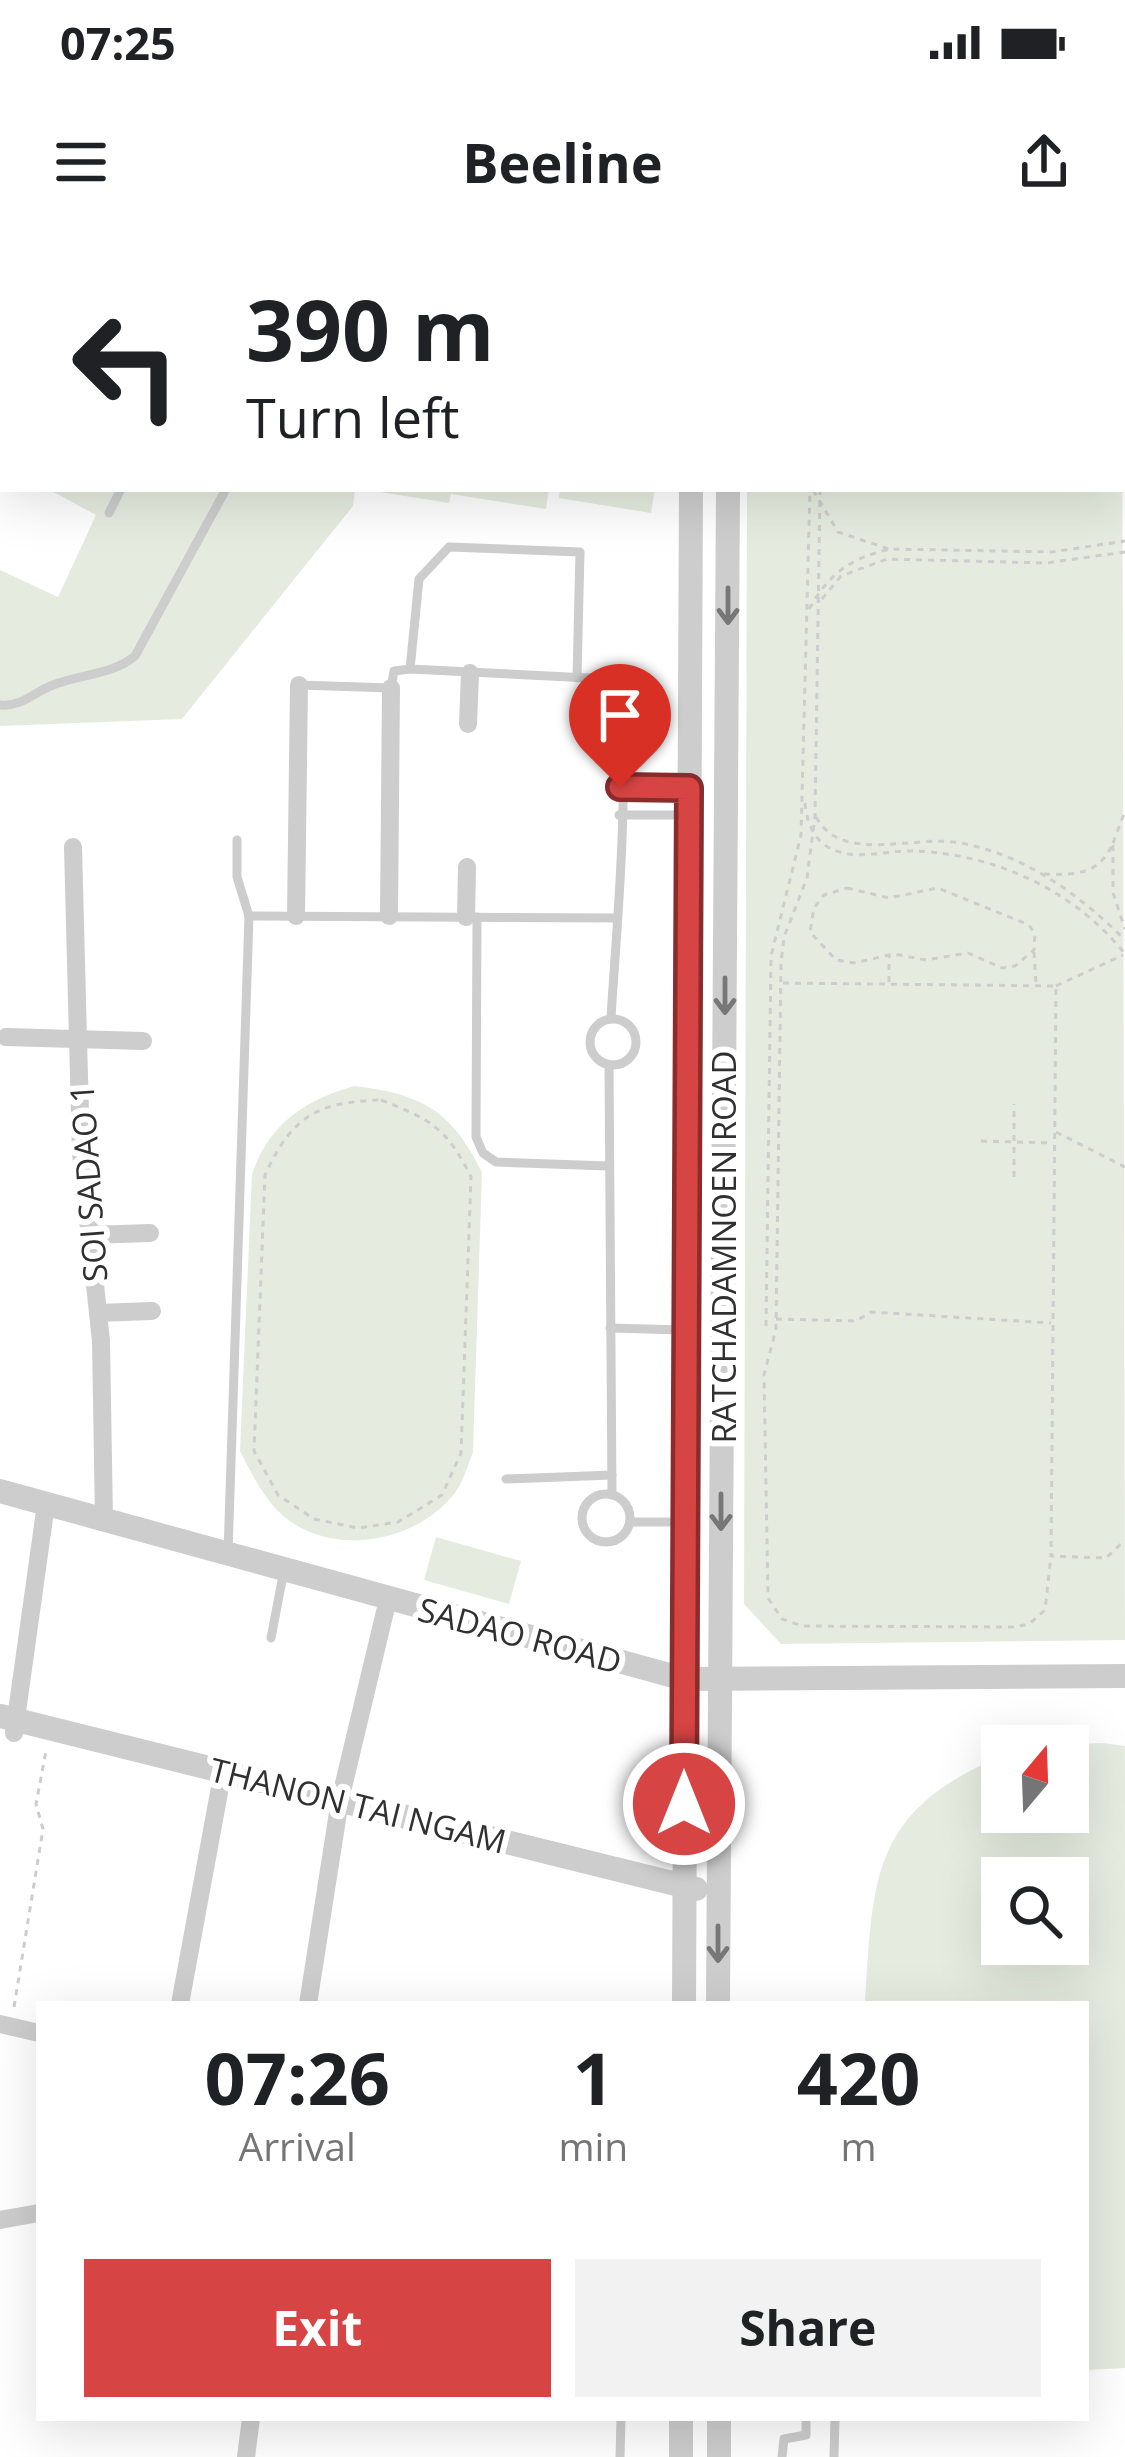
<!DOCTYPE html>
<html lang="en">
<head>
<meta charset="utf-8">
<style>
	:root { --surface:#fff; --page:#f2f2f2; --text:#202124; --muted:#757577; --accent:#d64443 }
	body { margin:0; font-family:"Open Sans",sans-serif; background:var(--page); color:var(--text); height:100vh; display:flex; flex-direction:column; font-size:45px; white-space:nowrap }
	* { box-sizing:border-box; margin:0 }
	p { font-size:39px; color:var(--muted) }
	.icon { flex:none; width:66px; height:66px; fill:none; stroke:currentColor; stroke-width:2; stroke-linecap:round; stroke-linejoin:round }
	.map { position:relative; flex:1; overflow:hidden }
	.panel { position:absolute; left:36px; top:1761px; width:1053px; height:420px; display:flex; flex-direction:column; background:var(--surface); border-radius:0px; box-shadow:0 12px 48px #0002 }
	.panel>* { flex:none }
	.banner { position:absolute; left:0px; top:0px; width:1125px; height:252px; box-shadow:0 12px 48px #0002; background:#fff; color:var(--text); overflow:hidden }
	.needle { width:78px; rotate:19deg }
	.controls { position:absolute; left:981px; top:1485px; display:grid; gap:24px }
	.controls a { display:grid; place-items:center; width:108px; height:108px; border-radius:0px; background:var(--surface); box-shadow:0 12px 48px #0002; font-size:60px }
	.pin { position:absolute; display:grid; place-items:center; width:102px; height:102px; color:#fff; margin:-123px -51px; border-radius:50% 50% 50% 0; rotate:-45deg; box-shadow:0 0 12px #0007 }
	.pin .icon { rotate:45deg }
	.me { position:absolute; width:132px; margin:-66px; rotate:0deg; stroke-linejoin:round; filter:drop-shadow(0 0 9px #0008) }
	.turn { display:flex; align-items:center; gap:42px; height:252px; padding:0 48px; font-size:54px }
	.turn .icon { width:156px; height:156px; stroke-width:2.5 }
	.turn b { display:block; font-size:84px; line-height:102px }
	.eta { display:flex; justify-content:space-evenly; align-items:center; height:204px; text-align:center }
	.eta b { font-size:72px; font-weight:700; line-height:84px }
	.cta { display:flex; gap:24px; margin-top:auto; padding:24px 48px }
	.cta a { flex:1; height:138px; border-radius:0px; background:var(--accent); color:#fff; font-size:48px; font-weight:700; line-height:138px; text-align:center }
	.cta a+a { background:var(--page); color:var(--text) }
	.status { display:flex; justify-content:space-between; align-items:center; height:84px; padding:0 60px; background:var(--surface); direction:ltr }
	.status svg { height:33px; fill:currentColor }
	header { display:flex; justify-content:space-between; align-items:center; height:156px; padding:0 48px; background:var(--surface); font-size:54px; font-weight:700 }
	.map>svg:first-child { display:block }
</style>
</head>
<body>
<div class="status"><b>07:25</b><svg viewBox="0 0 49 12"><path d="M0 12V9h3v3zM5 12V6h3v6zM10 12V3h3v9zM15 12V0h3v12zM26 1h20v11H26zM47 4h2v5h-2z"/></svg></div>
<header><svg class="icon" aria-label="menu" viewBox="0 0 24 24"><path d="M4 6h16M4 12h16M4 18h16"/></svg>Beeline<svg class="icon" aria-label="share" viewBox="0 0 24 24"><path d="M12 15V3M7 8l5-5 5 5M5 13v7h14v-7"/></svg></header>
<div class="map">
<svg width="1125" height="2217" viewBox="0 0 1125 2217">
	<rect width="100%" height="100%" fill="#fff"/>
	<!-- green -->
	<g fill="#e5ecdf" fill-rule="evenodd">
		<polygon points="0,0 674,0 674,3 3,3 0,256"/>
		<polygon points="1122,49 1125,1400 781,1404 744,1364 747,249 1122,249"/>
		<polygon points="48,249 355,249 353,266 182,479 0,486 0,330 58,357 96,275"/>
		<polygon points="361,249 549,249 546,269 451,254 449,263"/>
		<polygon points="560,249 655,249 651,273 559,258"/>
		<path d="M354 846C422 854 451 870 482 932L473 1212C468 1225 463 1243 454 1254 415 1304 328 1318 280 1273 262 1255 252 1234 240 1211L252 934C269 884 305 860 354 846Z"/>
		<polygon points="436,1297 521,1321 509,1364 424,1340"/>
		<path d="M1102 1503 1125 1506V2128L1086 2130V1764H865C873 1637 871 1571 1002 1516V1572H1068V1506H1042ZM1002 1638H1068V1704H1002Z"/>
	</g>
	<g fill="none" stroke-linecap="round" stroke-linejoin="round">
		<!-- path -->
		<g stroke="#cdcdcd" stroke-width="3" stroke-dasharray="6 6" stroke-linecap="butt">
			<polyline points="820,249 815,576 807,638 784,697 781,723 776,1089 764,1135 768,1358 782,1379 802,1386 1014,1387 1029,1384 1045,1370 1051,1316"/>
			<polyline points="813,250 838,292 889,309"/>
			<polyline points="822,359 841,336 887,319 1046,323 1125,312"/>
			<path d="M809 369C829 334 851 317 891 309L1052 312 1125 301"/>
			<path d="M805 563C807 585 816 606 840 612 863 619 890 610 914 611 995 614 1074 650 1125 714"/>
			<path d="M816 577C842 625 914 594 960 603 1024 614 1080 655 1125 700"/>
			<polyline points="1113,603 1125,571"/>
			<path d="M1044 634C1076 635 1099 635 1113 603V653L1125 689"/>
			<polygon points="847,648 889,658 938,648 1029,685 1035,694 1034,710 1015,726 1002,728 968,713 926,720 894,714 854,723 836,720 810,692 814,668 824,655"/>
			<polyline points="1034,712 1036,744"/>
			<polyline points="889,742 889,716"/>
			<polyline points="783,743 1056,746 1051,1316 1106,1318 1125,1300"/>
			<polyline points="1056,746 1123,715"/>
			<path d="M381 860C430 879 447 888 471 937L461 1213 442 1255 398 1282 358 1288 314 1279 278 1255 254 1211 265 935C292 876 317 862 381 860Z"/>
			<polyline points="1056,892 1125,927"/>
			<polyline points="981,901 1053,903"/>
			<polyline points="1014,937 1014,864"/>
			<polyline points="776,1079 856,1081 871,1072 1051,1083"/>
			<polyline points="766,1086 771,716 801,595 810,249"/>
			<polyline points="14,1767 43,1589 36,1564 46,1511"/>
		</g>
		<!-- service -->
		<g stroke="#cdcdcd" stroke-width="9">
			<polyline points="149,3 149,0"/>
			<polyline points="109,273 121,249"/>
			<polyline points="410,429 419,339 449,307 580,312 577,438"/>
			<path d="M299 445 391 448 394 431 410 429 609 439C638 486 614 713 611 779"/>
			<path d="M0 465C22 467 34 452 53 445 81 434 112 435 135 416L226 249"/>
			<polyline points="620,547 687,548"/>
			<polyline points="619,575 686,575"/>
			<polyline points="249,676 615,678"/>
			<polyline points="477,677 476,897 483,913 496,922 608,926"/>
			<circle cx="613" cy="802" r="23"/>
			<polyline points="609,825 612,1255"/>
			<polyline points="610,1088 683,1090"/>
			<polyline points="506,1239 612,1235"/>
			<circle cx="606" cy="1278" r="24"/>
			<polyline points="630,1282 685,1282"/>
			<polyline points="228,1313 249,676 237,637 237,600"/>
			<polyline points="271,1398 284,1330"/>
			<polyline points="620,2217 621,2178"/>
			<polyline points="782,2217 784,2199 806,2195 806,2178"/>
			<polyline points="834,2217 835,2179"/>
		</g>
		<!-- minor -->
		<g stroke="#cdcdcd" stroke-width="18">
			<polyline points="494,3 494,0"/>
			<polyline points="468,484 470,433"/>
			<polyline points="73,607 81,913 101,1101 104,1280"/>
			<polyline points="296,676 299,445"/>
			<polyline points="389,676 391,448"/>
			<polyline points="466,677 467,627"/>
			<polyline points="6,797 143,801"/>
			<polyline points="90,995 150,993"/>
			<polyline points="98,1073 152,1071"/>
			<polyline points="14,1493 46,1264"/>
			<polyline points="180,1764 223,1531"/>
			<polyline points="308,1764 340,1560 388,1359"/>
			<polyline points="0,1784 39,1793"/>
			<polyline points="0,1980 39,1973"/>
			<polyline points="246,2217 251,2178"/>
		</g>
		<!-- tertiary -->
		<g stroke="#cdcdcd" stroke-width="24">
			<polyline points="692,3 692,0"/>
			<polyline points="728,3 728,0"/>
			<polyline points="0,1251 684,1439 1125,1436"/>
			<polyline points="0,1476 696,1649"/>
			<polyline points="684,1764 691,249"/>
			<polyline points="718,1764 728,249"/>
			<polyline points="681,2217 681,2178"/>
			<polyline points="719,2217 719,2178"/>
		</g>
	</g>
	<!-- one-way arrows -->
	<defs><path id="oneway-shaft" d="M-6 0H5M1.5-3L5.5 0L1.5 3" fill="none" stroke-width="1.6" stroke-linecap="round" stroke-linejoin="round" transform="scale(3)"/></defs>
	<g stroke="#777">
		<use href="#oneway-shaft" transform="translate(728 366) rotate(90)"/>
		<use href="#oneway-shaft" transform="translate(725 756) rotate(90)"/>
		<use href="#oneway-shaft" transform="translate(721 1272) rotate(90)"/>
		<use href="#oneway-shaft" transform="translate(718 1704) rotate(90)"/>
	</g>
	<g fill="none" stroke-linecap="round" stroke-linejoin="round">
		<defs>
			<polyline id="route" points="620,547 689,548 684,1564"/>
		</defs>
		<!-- route casing -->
		<use href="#route" stroke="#8b2c2c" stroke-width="30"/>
		<!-- route -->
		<use href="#route" stroke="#d64443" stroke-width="21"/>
	</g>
	<g text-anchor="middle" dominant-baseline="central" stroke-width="12" stroke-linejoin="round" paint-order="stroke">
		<!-- street labels -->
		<g font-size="33" fill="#303030" stroke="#fff">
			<text transform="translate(88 943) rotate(-94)">SOI SADAO 1</text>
			<text transform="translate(723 1007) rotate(-90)">RATCHADAMNOEN ROAD</text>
			<text transform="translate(520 1395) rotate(15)">SADAO ROAD</text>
			<text transform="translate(358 1565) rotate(14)">THANON TAI NGAM</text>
		</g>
	</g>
</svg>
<div class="controls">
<a><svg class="needle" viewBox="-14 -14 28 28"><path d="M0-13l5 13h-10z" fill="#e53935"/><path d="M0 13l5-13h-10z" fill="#757577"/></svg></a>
<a><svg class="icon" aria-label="search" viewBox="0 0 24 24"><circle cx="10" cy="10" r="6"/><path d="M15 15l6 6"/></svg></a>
</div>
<div class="pin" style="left:620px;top:547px;background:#d93025"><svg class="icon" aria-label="arrive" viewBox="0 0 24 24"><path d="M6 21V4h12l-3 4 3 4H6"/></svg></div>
<svg class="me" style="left:684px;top:1564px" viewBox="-20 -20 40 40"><circle r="17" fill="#d64443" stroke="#fff" stroke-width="3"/><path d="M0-11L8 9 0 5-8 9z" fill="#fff"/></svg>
<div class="banner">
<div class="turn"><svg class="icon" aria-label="left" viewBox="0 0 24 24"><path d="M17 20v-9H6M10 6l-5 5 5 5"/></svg><div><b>390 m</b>Turn left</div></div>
</div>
<section class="panel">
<div class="eta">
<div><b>07:26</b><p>Arrival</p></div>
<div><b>1</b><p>min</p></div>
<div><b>420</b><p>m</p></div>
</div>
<div class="cta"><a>Exit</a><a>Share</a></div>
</section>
</div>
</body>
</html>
